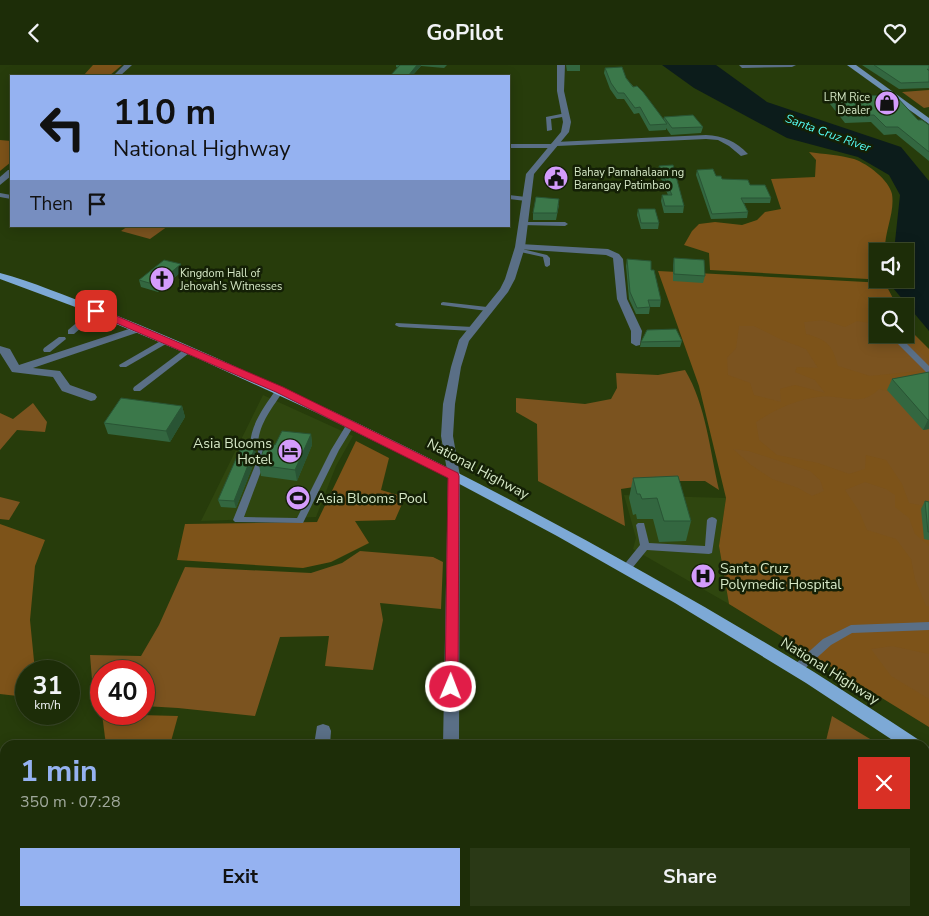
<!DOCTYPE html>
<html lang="en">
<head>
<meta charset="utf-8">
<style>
	:root { --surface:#1d2d08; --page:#2a3916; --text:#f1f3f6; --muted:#a0a89c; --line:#3b4929; --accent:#95b2f1 }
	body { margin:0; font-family:"Nunito Sans",sans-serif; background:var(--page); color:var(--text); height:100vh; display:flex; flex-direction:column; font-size:19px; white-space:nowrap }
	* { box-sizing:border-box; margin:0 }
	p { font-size:16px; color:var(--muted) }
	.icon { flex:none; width:28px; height:28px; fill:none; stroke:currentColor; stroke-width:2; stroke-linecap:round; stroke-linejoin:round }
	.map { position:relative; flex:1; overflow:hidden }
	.sheet { position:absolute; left:0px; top:675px; width:930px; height:176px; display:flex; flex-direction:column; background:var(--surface); border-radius:15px 15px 0 0; box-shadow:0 2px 12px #0003,0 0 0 1px var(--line) }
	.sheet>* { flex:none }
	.top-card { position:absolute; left:10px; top:10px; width:500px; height:152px; border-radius:0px; box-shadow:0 2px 12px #0003,0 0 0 1px var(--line); background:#95b2f1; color:#111; overflow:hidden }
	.fabs { position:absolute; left:869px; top:178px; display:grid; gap:10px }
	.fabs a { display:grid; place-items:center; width:45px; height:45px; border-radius:0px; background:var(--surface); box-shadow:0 2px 12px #0003,0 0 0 1px var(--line); font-size:25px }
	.speed { position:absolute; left:15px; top:595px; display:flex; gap:10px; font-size:25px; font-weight:700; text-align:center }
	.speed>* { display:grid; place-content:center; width:65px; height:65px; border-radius:50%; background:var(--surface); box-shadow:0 2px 12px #0003,0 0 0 1px var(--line); line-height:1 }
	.speed small { font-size:12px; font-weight:400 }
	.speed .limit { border:8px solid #d22; background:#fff; color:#111 }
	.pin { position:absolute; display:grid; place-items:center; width:42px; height:42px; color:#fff; margin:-21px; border-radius:10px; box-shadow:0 2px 8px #0006 }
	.me { position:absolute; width:55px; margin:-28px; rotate:1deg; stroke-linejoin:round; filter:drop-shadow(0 0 4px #0008) }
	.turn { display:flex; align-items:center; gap:18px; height:105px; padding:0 20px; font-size:22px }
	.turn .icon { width:65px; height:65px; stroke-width:2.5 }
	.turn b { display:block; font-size:35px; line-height:42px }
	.then { display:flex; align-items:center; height:48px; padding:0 20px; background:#0003; gap:10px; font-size:19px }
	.round { display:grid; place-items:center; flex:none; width:52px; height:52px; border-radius:0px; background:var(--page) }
	.summary { display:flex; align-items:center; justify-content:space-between; height:85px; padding:0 20px }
	h1 { font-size:30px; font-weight:700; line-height:38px; color:var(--accent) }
	.primary-button { display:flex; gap:10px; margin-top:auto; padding:10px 20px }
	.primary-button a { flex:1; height:58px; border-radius:0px; background:var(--accent); color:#111; font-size:20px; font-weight:700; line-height:58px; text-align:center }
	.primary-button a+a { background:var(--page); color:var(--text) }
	header { display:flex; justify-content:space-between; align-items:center; height:65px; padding:0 20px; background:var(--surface); font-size:22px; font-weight:700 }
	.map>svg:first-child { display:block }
</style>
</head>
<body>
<header><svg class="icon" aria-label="back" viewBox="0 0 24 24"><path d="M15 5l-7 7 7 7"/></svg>GoPilot<svg class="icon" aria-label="heart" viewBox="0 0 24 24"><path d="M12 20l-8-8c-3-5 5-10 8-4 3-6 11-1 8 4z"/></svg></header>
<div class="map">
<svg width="929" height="851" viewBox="0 0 929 851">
	<rect width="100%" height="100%" fill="#273c0b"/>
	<!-- built -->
	<g fill="#2f460f">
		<polygon points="263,330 353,371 336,401 316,452 201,456"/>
		<polygon points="624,430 726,433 719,481 729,539 633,484 636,473"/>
	</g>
	<!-- green -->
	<g fill="#7d5319">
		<polygon points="93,0 122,0 109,11 83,11"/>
		<polygon points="0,75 11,76 11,97 0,106"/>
		<path d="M809 87C823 89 840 90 854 94 868 99 889 115 892 129 895 148 884 167 885 186H878V214L885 215 710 205 709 188 684 180 692 166 699 159 715 157 742 160 757 155 765 147 781 144 771 114 815 112 816 95Z"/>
		<polygon points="658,206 885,218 897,241 878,241 878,269 905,269 905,255 911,266 929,284 929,662 729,539 719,481 726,433 699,321"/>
		<polygon points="356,376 389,393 381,425 405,432 395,455 355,456 369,478 331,497 303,503 177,495 185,459 317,457"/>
		<polygon points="0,459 45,475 35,501 30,555 35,606 26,606 26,632 0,629"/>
		<polygon points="102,649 178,651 170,680 106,680"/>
		<polygon points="479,846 608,846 609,850 479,851"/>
	</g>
	<!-- forest -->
	<g fill="#7b531f">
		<polygon points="929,25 929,42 924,43 902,27"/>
		<polygon points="128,161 168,161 150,174 121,166"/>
		<path d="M824 255 845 262 857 256 877 259 878 269H899L929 295V305L870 311 838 301C832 279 827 275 806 269L804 257Z"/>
		<polygon points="739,261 754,261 780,274 806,284 818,303 797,302 795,307 815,315 825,328 795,320 780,324 781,337 754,330 750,318 728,310 727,293 736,283"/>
		<path d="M685 305C706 340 710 386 719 425L705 416H673L621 424 625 461 538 416 537 359 516 347V333L585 339 611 334 617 323 616 308 658 310Z"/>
		<path d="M879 324 898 329 929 363V442L909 438 902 419 886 395 866 390 865 404 849 409 818 398 777 390 759 375 756 357C774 345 795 335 817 332 841 328 859 344 879 324Z"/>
		<polygon points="33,338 47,357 45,367 17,365 0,385 0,348 13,354"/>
		<polygon points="733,384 749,386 810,406 820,415 824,426 812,431 798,423 772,414 751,400"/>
		<polygon points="865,417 886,424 895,430 895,442 909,453 915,469 929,481 929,541 926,541 915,514 911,494 896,474 867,465 859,446 845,425"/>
		<polygon points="0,432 20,437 9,455 0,454"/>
		<polygon points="360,486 433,492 443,497 441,544 380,538 383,555 373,605 325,601 329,571 280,572 255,651 178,643 144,641 144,606 101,606 101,640 94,639 90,590 141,591 159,560 185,502 311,508 342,498"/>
		<polygon points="892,581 929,589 929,634 891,611 871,584"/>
		<polygon points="832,651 880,680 825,680"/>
		<polygon points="925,708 929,711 929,839 925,839"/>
		<polygon points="209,846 256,846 256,851 210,851"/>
		<polygon points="616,846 740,846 741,851 617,851"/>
		<polygon points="787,846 870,846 839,851 787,851"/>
	</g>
	<!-- water -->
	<polygon fill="#0c1c1b" points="662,0 716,0 767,37 901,82 929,116 929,266 893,223 893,214 905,214 905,186 894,186 900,130 889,110 858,92 787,73 694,23"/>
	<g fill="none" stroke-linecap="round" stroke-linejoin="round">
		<!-- service -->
		<g fill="#5a6f86" fill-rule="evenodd">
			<polygon points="566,48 569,50 568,51 551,54 552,65 547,66 546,52"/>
			<polygon points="0,128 11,130 11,134 0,132"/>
			<polygon points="509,130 526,132 529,134 526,136 509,134"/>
			<polygon points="523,157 565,157 568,159 565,161 521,160 520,159"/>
			<polygon points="518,183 547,190 550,193 550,200 547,202 545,201 543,192 516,186 515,185"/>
			<polygon points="443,237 487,242 491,244 487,246 441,240 441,238"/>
			<polygon points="93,244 99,244 100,246 74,269 68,269 68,265"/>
			<polygon points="396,258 473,262 477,264 473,266 399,262 395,260"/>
			<polygon points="891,269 897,269 929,301 929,307 926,307 891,272"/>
			<polygon points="59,272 65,272 66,274 50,287 44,287 43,285 44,283"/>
			<polygon points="164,274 170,274 171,276 126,302 120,302 119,300"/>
			<polygon points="186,283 189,283 193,285 140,326 134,326 133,324 134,322"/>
			<path d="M280 322 284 325C273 342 259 358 258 379L266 384V393L244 452 297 453 331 385 348 357H354L355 359 339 385 303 458 235 457 233 455 258 393V385L250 380C251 358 265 341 277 323Z"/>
			<polygon points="712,452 715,453 717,455 712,488 709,489 647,485 629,507 626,508 623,507 621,504 623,501 640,480 636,460 638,458 644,458 649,478 705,481 707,455 709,453"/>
			<polygon points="929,557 929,565 852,568 831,580 801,607 797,608 793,607 792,604 793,601 823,574 851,560"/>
		</g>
		<!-- minor -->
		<g fill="#5a6f86" fill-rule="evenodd">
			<polygon points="124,0 132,0 120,11 113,11"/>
			<polygon points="739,0 796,0 792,2 742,3"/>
			<path d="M706 70C723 71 736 76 748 89L741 91 729 81 718 75 706 74 557 81 553 83H509V79H551L555 77Z"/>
			<polygon points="8,105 11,105 11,111 0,120 0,112"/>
			<polygon points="520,179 608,184 619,189 623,194 627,234 642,266 640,280 636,281 631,278 631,266 617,234 613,193 606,190 517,184 517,180"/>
			<polygon points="138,261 142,262 143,264 142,266 33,303 60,306 70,320 95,329 97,332 95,335 91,336 62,326 53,312 12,307 0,288 0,281 10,284 19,300"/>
			<polygon points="323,659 329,661 331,666 330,680 314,680 317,661"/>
			<polygon points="20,846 38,846 36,851 18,851"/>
			<rect x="307" y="846" width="18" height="5"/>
		</g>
		<!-- tertiary -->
		<g fill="#5a6f86" fill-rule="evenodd">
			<polygon points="557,0 565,0 564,26 571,57 569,67 534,109 525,182 515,214 508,227 469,276 461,302 455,339 453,371 460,411 459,680 443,680 448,411 441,371 443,339 451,302 459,275 500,224 505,214 515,182 526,109 561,67 563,57 557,26"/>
			<rect x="446" y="846" width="18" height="5"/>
		</g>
		<!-- secondary -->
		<polygon fill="#6e90b3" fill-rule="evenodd" points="847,0 856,0 929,53 929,59"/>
		<!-- primary -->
		<g fill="#7da9d6" fill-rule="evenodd">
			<path d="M0 208C33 217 66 231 98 243 156 266 213 291 269 317 457 402 638 500 814 607 849 629 884 652 919 675L921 680H900L806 618 675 538 557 471 437 407 315 347 197 293 78 243 0 214Z"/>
			<polygon points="925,681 929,682 929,697 925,696"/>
		</g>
	</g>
	<!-- wall -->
	<g fill="#336740">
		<polygon points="396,0 447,0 444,3 421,1 412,11 390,11 398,3 396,2"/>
		<polygon points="566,0 580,0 580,6 567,6"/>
		<polygon points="862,0 929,0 929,23 899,24"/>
		<polygon points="605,3 626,13 663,55 664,52 703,62 701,68 671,70 666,63 666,65 649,66 639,48 634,49 624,34 617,34 610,24 604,8"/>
		<polygon points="832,32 918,55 929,60 929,96 896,69 884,70 871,57 845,58 830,39"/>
		<polygon points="659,101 684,141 683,148 664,148 661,136 662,130 668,130 658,107"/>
		<polygon points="697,105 722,114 750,120 771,133 770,138 744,138 748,147 747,153 711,154 696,110"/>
		<polygon points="559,140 556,155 533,155 533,148"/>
		<polygon points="638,144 659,158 658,164 641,164 637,150"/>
		<polygon points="674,193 705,211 703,218 673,216 673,200"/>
		<polygon points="627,194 651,205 661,235 660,242 650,242 649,249 636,249 629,234 626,201"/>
		<polygon points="182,206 158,227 141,222 139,215"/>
		<polygon points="682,276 680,282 640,282 641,277"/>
		<polygon points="929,307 929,364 923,365 887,325 892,314"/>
		<polygon points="182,341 185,352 170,377 108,369 104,358"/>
		<polygon points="311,369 312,380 297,416 261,411 259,400 275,380"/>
		<polygon points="256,388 256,393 236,443 221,442 218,435"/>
		<polygon points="633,413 691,456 686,476 659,477 653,454 637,454 636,449 633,450 629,433"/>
		<polygon points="925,436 929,437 929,475 924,474 921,444"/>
	</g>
	<!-- shaded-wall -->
	<g fill="#295434">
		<polygon points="417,0 421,0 421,1 412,11 408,11"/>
		<polygon points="181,199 182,206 158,227 156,220"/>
		<polygon points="182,341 185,352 170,377 166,366"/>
		<polygon points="928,355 929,355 929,364 923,365"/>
		<polygon points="311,369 312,380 297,416 295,405"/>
		<polygon points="254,381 256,388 256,393 236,443 234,436"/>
	</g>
	<!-- building -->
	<g fill="#3b784a" stroke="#295434">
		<polygon points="400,0 417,0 408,11 390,11"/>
		<polygon points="874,0 929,0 929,5 927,4 929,6 929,17 901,18"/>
		<polygon points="622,2 626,13 633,22 637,21 643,27 667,59 650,60 640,42 635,43 624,28 618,28 611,18 605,3"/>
		<polygon points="895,30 918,55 922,55 929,60 929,87 898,62 886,62 874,50 848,51 832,32"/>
		<polygon points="693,50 703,62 672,63 664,52"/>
		<polygon points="673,100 684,141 665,141 662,130 672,130 659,101"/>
		<polygon points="713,104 716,111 721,111 722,114 748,115 750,120 765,120 771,133 741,133 748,147 712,149 697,105"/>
		<polygon points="536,132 559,134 557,148 533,148"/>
		<polygon points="638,144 655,144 659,158 641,158"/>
		<polygon points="674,193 704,195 705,211 674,209"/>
		<polygon points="627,194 651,196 651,205 654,205 661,235 648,235 650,242 637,243 630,227"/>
		<polygon points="164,195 181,199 156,220 139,215"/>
		<polygon points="676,264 682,276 641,277 647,265"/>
		<polygon points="929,307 929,355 928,355 892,314"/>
		<polygon points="121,333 182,341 166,366 104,358"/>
		<polygon points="282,366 311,369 295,405 259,400 265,379 275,380"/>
		<polygon points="242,380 254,381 254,385 234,436 218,435"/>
		<polygon points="678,411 691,456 664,456 657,433 642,434 640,429 637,429 633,413"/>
		<polygon points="925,436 929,437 929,467 928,467"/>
	</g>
	<!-- route -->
	<polygon fill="#e11d48" stroke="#92132f" points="93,244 100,244 283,322 458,408 459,411 458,622 456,627 451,628 447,627 445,622 448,413 276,327 93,248"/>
	<!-- icons -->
	<defs>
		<symbol id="shop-disc" viewBox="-11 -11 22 22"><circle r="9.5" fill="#d49cfc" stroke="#142006"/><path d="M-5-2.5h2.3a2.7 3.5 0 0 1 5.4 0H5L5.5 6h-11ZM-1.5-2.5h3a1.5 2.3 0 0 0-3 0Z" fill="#111"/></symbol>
		<symbol id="civic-disc" viewBox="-11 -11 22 22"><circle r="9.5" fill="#d49cfc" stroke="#142006"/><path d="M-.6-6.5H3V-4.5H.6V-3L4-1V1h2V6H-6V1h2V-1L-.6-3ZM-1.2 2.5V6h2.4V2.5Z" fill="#111"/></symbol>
		<symbol id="church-disc" viewBox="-11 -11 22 22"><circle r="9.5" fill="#d49cfc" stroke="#142006"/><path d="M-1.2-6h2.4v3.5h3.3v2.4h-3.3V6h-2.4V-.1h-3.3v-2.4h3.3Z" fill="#111"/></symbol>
		<symbol id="hotel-disc" viewBox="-11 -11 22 22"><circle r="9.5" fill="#d49cfc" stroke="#142006"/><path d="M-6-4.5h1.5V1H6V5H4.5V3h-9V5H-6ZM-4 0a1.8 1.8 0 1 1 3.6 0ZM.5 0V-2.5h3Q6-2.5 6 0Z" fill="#111"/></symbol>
		<symbol id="stadium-disc" viewBox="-11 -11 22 22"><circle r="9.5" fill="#d49cfc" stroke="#142006"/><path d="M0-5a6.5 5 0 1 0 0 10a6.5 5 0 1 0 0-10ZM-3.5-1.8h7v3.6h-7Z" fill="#111"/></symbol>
		<symbol id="hospital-disc" viewBox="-11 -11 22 22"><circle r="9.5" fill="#d49cfc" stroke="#142006"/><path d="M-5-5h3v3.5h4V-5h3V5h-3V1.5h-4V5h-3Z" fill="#111"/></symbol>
	</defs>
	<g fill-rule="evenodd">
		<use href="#shop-disc" x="873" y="24" width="28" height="28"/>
		<use href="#civic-disc" x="542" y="99" width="28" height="28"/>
		<use href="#church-disc" x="148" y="200" width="28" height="28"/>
		<use href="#hotel-disc" x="276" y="372" width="28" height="28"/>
		<use href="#stadium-disc" x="284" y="419" width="28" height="28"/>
		<use href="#hospital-disc" x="689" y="497" width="28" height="28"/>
	</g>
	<g text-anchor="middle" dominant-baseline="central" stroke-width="5" stroke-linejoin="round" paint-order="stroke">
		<!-- far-poi labels -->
		<g font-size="11" fill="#d6e8c7" stroke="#142006" text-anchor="start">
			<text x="870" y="32" text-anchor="end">LRM Rice<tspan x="870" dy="13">Dealer</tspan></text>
			<text x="574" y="107">Bahay Pamahalaan ng<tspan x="574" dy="13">Barangay Patimbao</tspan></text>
			<text x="180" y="208">Kingdom Hall of<tspan x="180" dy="13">Jehovah's Witnesses</tspan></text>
		</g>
		<!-- far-water labels -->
		<g font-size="12" font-style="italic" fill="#56fff6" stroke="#142006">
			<text transform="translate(828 68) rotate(20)">Santa Cruz River</text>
		</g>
		<!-- poi labels -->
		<g font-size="14" fill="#d6e8c7" stroke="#142006" text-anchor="start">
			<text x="272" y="378" text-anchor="end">Asia Blooms<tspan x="272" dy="16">Hotel</tspan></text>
			<text x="316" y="433">Asia Blooms Pool</text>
			<text x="720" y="503">Santa Cruz<tspan x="720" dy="16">Polymedic Hospital</tspan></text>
		</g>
		<!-- street labels -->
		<g font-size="14" fill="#d6e8c7" stroke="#142006">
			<text transform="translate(478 404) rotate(28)">National Highway</text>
			<text transform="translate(830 606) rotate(32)">National Highway</text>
		</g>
	</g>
</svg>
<div class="fabs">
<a><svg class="icon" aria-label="sound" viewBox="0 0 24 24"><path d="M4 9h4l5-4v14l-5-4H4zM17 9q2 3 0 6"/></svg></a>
<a><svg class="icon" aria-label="search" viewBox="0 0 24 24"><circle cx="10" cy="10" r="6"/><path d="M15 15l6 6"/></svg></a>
</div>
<div class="speed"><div>31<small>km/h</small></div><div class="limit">40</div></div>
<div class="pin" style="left:96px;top:246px;background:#d93025"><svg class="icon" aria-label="arrive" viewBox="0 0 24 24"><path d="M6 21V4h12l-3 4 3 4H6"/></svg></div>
<svg class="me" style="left:451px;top:622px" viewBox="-20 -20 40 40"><circle r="17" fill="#e11d48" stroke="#fff" stroke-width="3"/><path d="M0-11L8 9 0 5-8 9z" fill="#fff"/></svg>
<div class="top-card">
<div class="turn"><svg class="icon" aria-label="left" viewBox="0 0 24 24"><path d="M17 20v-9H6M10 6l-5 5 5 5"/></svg><div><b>110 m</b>National Highway</div></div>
<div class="then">Then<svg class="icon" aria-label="arrive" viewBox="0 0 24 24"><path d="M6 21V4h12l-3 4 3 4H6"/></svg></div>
</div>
<section class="sheet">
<div class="summary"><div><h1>1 min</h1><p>350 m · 07:28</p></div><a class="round" style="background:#d93025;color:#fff"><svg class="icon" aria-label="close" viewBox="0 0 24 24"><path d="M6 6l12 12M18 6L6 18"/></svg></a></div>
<div class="primary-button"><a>Exit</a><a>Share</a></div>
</section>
</div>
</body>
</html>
